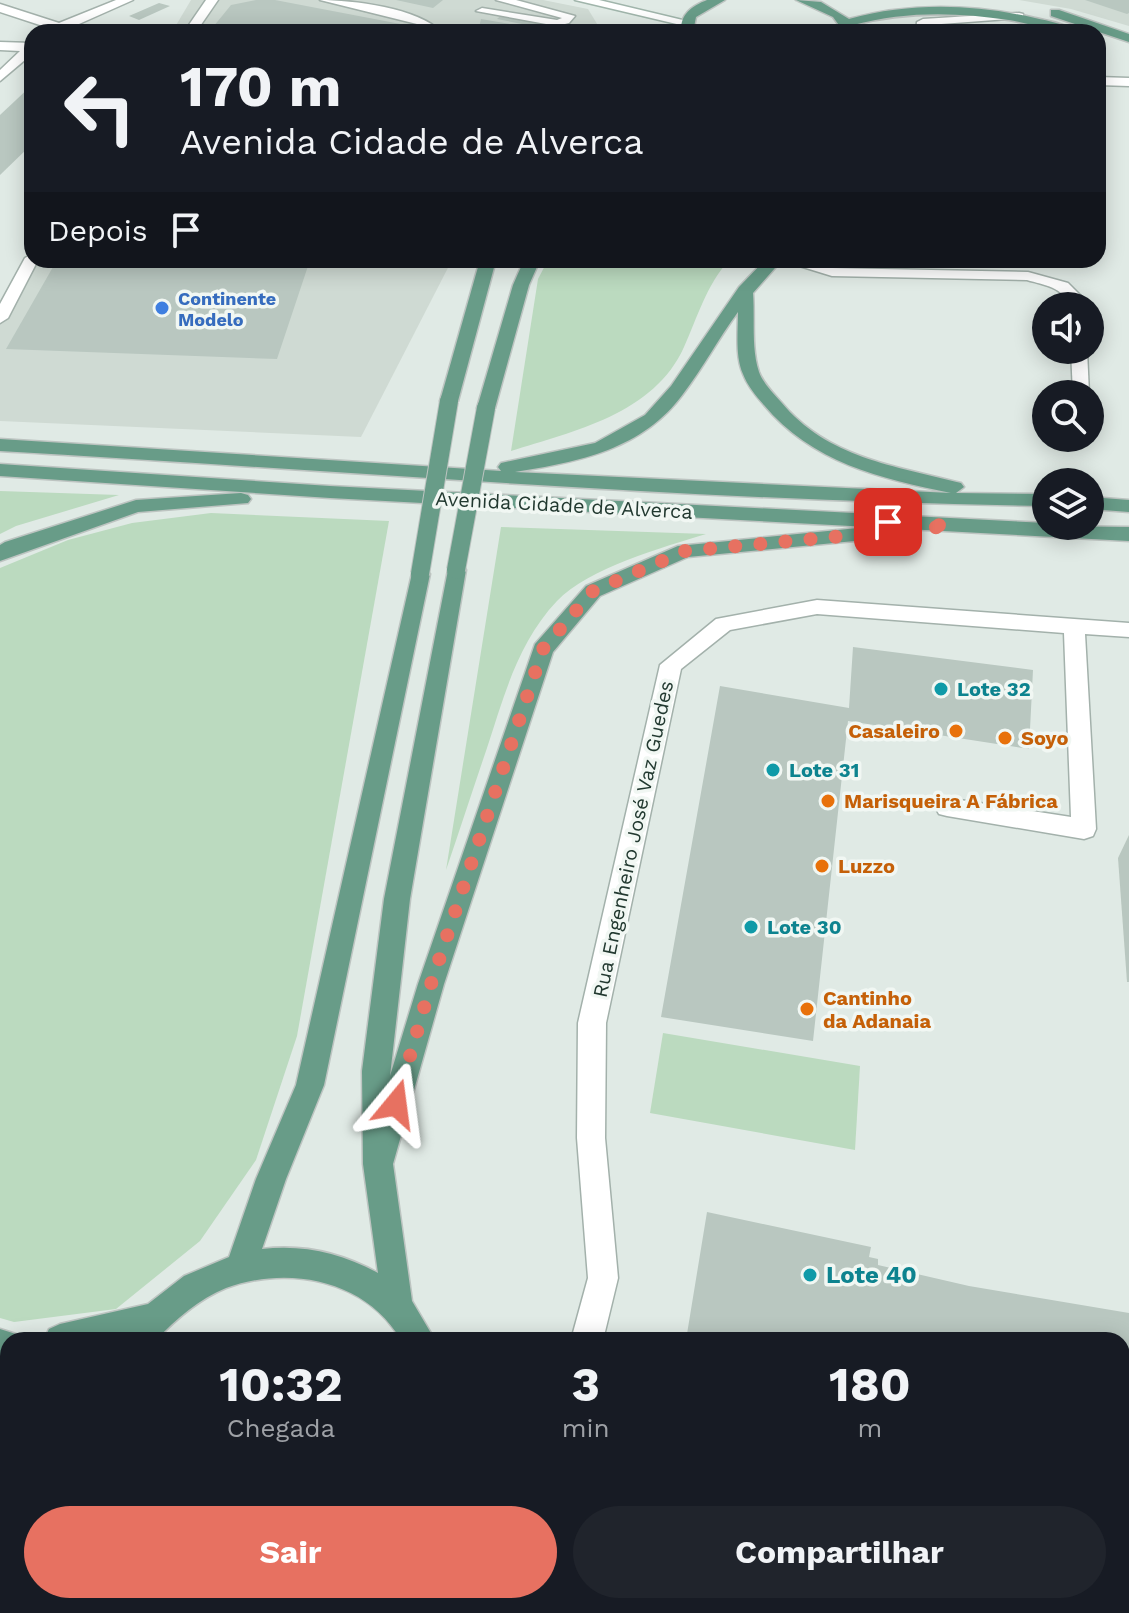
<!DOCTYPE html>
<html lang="pt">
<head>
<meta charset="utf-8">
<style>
	:root { --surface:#171b24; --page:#20242c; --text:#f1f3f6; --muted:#9ea1a6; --accent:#e77161 }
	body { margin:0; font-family:"Work Sans",sans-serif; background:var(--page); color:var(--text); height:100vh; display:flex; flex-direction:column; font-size:30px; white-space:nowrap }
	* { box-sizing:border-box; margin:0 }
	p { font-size:26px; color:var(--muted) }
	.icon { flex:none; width:44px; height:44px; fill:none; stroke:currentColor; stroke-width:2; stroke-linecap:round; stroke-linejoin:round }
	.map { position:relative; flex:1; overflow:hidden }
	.details { position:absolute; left:0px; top:1332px; width:1130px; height:282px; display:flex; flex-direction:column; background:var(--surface); border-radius:24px 24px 0 0; box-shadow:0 4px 20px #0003 }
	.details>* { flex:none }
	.top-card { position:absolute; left:24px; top:24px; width:1082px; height:244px; border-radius:24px; box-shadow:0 4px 20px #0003; background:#171b24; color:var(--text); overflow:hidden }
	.fabs { position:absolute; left:1032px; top:292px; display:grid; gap:16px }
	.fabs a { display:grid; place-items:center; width:72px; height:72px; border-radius:50%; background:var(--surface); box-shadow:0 4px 20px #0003; font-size:40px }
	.pin { position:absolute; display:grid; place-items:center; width:68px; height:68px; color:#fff; margin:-34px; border-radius:16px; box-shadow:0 4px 12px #0006 }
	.me { position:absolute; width:88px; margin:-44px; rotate:16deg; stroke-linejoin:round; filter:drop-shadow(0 0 6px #0008) }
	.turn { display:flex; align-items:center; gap:28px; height:168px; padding:0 24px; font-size:36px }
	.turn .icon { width:104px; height:104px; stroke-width:2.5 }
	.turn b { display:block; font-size:56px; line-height:68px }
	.then { display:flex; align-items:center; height:76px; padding:0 24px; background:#0003; gap:16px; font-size:30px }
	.eta { display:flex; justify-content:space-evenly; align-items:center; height:136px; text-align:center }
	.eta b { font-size:48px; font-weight:700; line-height:56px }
	.action { display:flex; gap:16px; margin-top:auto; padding:16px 24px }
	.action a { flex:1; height:92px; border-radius:48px; background:var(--accent); color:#fff; font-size:32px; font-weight:700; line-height:92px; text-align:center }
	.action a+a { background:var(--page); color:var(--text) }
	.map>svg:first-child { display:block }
</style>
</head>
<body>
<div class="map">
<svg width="1129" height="1613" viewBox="0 0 1129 1613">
	<rect width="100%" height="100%" fill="#e0eae5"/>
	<!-- built -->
	<g fill="#cfdad3">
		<polygon points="191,0 543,0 588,9 602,32 172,32"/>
		<polygon points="1019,0 1129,0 1129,26 1071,9"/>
		<polygon points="35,260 452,260 361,437 0,421 0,318"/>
	</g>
	<!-- green -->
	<g fill="#bbdabf">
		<path d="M548 260H729C706 286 698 316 684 347 654 414 574 431 511 451L538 279Z"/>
		<polygon points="0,491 119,495 16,526 0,534"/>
		<polygon points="211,513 389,521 297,1036 256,1160 200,1241 116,1309 14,1322 0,1318 0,568 68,540 132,523"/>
		<path d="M501 527 706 534C664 547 588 568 557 601 518 642 504 696 487 748 473 789 460 829 446 870Z"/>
		<polygon points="663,1033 860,1066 855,1150 650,1113"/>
		<polygon points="0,1532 8,1538 8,1606 61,1606 63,1613 0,1613"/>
		<polygon points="456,1606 536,1606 543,1613 449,1613"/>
	</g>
	<!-- building -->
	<g fill="#b9c7c0">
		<polygon points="256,0 275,0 411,26 419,32 209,32 231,5"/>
		<polygon points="396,0 443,0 433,8"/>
		<polygon points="1085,0 1129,0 1129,13 1127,14"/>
		<polygon points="159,3 170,6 139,20 129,16"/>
		<polygon points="506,11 546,19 537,27 497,19"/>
		<polygon points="481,19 545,30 544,32 478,32"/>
		<polygon points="97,25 149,30 149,32 89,32"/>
		<polygon points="32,85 32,144 0,175 0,115"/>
		<polygon points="57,260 310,260 277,359 6,349"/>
		<polygon points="853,647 1033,670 1029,749 848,721 813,1041 661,1017 720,686 849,708"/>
		<polygon points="1129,835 1129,982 1127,982 1118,858"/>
		<polygon points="707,1212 871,1247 869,1257 878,1259 878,1265 969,1286 1129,1313 1129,1467 1122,1465 1122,1340 686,1340"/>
	</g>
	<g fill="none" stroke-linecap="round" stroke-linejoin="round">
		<defs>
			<g id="lane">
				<polygon points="496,0 516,0 575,16 569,23 557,26 476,11 482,8 557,20 562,18"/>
				<polygon points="1019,13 1023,14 1023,18 928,25 928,32 916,32 917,22 923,19"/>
				<polygon points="1098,77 1129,78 1129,86 1098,85"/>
				<polygon points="32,254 32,260 38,260 8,318 0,323 0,304 25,258"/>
				<path d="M780 260H804L832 268 1028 272 1068 283 1081 296 1085 306H1069C1064 287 1044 285 1027 280L832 276Z"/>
				<polygon points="1071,350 1087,350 1089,394 1073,394"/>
			</g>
			<g id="street">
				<polygon points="116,0 133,0 61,32 45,32 49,28 0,12 0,4 59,23"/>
				<polygon points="206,0 218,0 196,32 184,32"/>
				<path d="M320 0C352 0 419 8 441 32H427L417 24Z"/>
				<polygon points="0,42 32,43 32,54 0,81 0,70 20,51 0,50"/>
				<polygon points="817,600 1129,623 1129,637 1085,634 1096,829 1093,836 1084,839 947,816 939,814 935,807 939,800 947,798 1071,817 1064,633 817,614 730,630 681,669 606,1023 605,1138 618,1278 603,1340 571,1340 588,1278 577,1138 578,1023 660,665 716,619"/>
				<polygon points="1122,1562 1129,1563 1129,1599 1122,1598"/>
				<polygon points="825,1606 888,1606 891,1613 828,1613"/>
			</g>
			<polygon id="secondary" points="575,0 599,0 691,22 685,26"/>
			<g id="primary">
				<path d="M707 0H725L696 17 693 32H681C680 14 692 6 707 0Z"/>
				<path d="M796 0 821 2 849 19C911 2 973 4 1035 18 1049 21 1066 24 1076 32 1053 32 1032 24 1009 20 956 12 905 11 853 25L856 32H844L833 17Z"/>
				<polygon points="1051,10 1059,10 1129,34 1129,42 1051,16"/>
				<polygon points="480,260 496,260 458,401 449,406 440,401"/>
				<polygon points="524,260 540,260 529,285 495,408 486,413 480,412 477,408 513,285"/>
				<path d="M765 260H782L753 293C755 318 751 348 759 372 763 383 773 393 781 402 827 458 895 466 961 483L964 487 956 493 1046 494V506C697 501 349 471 0 451V439L501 471 498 467 501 463 595 443 645 415 671 386 739 287ZM738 312C738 332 735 356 743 374 747 385 756 396 764 405 811 462 881 479 951 493L515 472C579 462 643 449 683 394 703 368 718 339 738 312Z"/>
				<polygon points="0,464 330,486 1046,523 1046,526 1129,527 1129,541 330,498 0,476"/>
				<polygon points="241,493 248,495 251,499 248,503 138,512 0,561 0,545 5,542 136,500"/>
				<polygon points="1090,497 1129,500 1129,512 1090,509"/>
				<path d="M868 527 875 529 878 534 875 539 688 557 600 596 553 652 444 984 393 1164 412 1301 435 1340H401C366 1280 289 1265 226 1288 199 1299 176 1319 156 1340H44L49 1329 60 1324 148 1304 184 1276 229 1257 256 1179 296 1085 413 569 420 567 430 574 324 1085 286 1179 262 1249C302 1244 342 1253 378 1273L363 1164 362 1071 384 899 449 565H463L466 570 410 899 390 1076 418 984 535 644 586 586 678 546Z"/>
				<polygon points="0,1329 19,1335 21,1340 8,1340 8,1362 0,1361"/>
				<polygon points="0,1452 8,1456 8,1490 0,1487"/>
				<polygon points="118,1606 157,1606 160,1613 121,1613"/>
				<polygon points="325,1606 369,1606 366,1613 322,1613"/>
			</g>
		</defs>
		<!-- lane casing -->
		<use href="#lane" stroke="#a3b1ab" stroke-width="3"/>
		<!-- street casing -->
		<use href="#street" stroke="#a3b1ab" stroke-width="3"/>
		<!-- secondary casing -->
		<use href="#secondary" stroke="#a0b5ab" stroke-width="3"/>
		<!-- primary casing -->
		<use href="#primary" stroke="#bdc4c1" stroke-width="3"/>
		<!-- lane -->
		<use href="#lane" fill="#fff" fill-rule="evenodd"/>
		<!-- street -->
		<use href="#street" fill="#fff" fill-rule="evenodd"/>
		<!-- secondary -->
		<use href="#secondary" fill="#fff" fill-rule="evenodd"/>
		<!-- primary -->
		<use href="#primary" fill="#689c88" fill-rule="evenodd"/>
		<defs>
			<g id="primary-bridge">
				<polyline points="456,570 486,408"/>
				<polyline points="420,574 449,401"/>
			</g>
		</defs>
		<!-- primary-bridge casing -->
		<use href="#primary-bridge" stroke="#bdc4c1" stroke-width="20" stroke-linecap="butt"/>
		<!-- primary-bridge -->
		<use href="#primary-bridge" stroke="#689c88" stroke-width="18"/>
	</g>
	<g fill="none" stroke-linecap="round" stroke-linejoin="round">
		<!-- route -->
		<polyline stroke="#e77161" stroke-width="14" stroke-dasharray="0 25.2" points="396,1104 431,984 543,649 593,591 685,551 950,526 888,522"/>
	</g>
	<!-- markers -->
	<circle fill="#3f7fe0" stroke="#f1f7f3" stroke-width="3" cx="162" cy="308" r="8"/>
	<g fill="#0f9aa8" stroke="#f1f7f3" stroke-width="3">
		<circle cx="941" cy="689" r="8"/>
		<circle cx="773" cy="770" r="8"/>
		<circle cx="751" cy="927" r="8"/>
		<circle cx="810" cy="1275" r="8"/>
	</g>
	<g fill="#e8710a" stroke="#f1f7f3" stroke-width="3">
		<circle cx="956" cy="731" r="8"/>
		<circle cx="1005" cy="738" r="8"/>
		<circle cx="828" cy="801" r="8"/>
		<circle cx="822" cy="866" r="8"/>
		<circle cx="807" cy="1009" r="8"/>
	</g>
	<g text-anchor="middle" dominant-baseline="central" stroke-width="7" stroke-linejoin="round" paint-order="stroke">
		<!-- far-shop labels -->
		<g font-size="18" font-weight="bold" fill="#366cbe" stroke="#f1f7f3" text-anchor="start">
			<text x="178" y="298">Continente<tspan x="178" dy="21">Modelo</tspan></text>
		</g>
		<!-- street labels -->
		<g font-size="20" fill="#223930" stroke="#f1f7f3">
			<text transform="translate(564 505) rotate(3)">Avenida Cidade de Alverca</text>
			<text transform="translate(633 839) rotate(-78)">Rua Engenheiro José Vaz Guedes</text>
		</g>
		<!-- culture labels -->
		<g font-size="20" font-weight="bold" fill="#0d838f" stroke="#f1f7f3" text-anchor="start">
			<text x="957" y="689">Lote 32</text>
			<text x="789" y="770">Lote 31</text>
			<text x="767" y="927">Lote 30</text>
		</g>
		<!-- food labels -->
		<g font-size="20" font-weight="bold" fill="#c56008" stroke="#f1f7f3" text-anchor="start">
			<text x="940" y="731" text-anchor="end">Casaleiro</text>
			<text x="1021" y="738">Soyo</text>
			<text x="844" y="801">Marisqueira A Fábrica</text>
			<text x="838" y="866">Luzzo</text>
			<text x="823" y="998">Cantinho<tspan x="823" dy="23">da Adanaia</tspan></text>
		</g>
		<!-- near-culture labels -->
		<g font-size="24" font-weight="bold" fill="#0d838f" stroke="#f1f7f3" text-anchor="start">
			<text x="826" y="1275">Lote 40</text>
		</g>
	</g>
</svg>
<div class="fabs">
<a><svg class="icon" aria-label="sound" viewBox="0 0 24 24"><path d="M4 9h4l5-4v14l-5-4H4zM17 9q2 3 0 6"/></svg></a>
<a><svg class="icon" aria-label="search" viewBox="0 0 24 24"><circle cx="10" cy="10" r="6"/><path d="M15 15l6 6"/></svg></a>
<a><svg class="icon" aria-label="layers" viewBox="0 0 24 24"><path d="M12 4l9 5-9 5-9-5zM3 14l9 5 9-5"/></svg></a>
</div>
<div class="pin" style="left:888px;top:522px;background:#d93025"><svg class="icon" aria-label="arrive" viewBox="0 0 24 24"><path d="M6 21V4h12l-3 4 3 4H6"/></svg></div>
<svg class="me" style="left:396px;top:1104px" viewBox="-20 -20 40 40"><path d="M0-17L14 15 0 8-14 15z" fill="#e77161" stroke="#fff" stroke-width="4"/></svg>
<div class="top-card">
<div class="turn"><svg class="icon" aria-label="left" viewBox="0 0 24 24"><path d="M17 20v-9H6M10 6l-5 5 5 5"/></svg><div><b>170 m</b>Avenida Cidade de Alverca</div></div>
<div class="then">Depois<svg class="icon" aria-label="arrive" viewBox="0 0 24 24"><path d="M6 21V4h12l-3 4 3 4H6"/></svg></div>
</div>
<section class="details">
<div class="eta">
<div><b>10:32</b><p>Chegada</p></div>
<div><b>3</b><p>min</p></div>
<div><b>180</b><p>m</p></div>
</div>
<div class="action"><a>Sair</a><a>Compartilhar</a></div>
</section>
</div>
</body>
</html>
